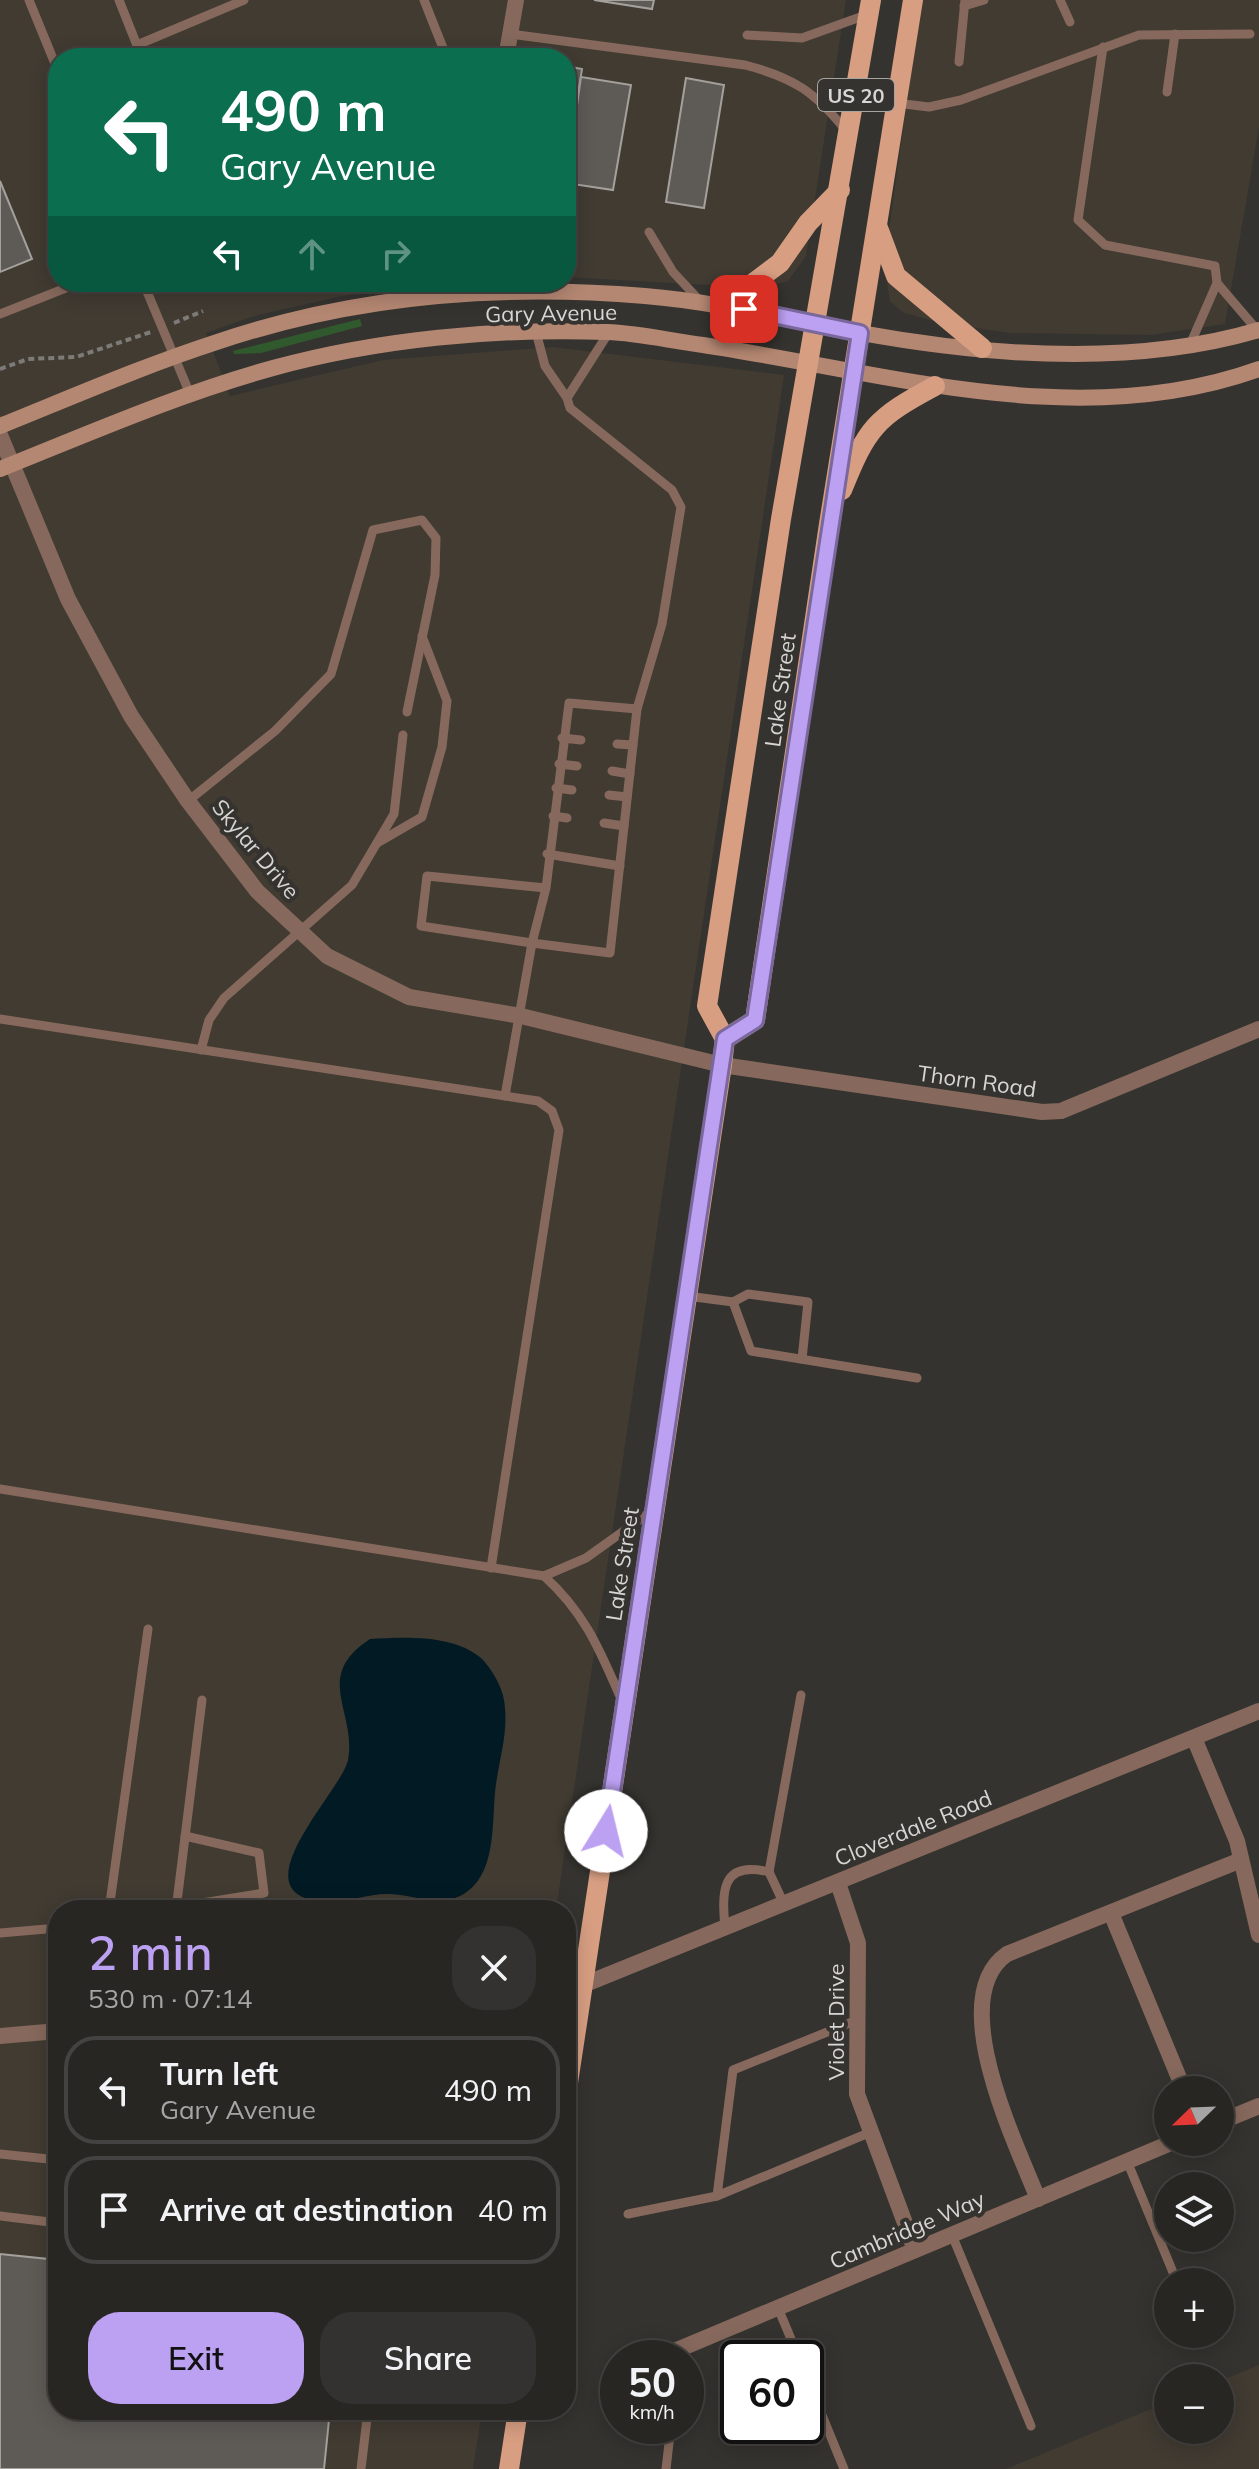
<!DOCTYPE html>
<html lang="en">
<head>
<meta charset="utf-8">
<style>
	:root { --surface:#282623; --page:#343230; --text:#f1f3f6; --muted:#a5a5a6; --line:#444341; --accent:#bca0f2 }
	body { margin:0; font-family:Mulish,sans-serif; background:var(--page); color:var(--text); height:100vh; display:flex; flex-direction:column; font-size:30px; white-space:nowrap }
	* { box-sizing:border-box; margin:0 }
	p { font-size:26px; color:var(--muted) }
	.icon { flex:none; width:44px; height:44px; fill:none; stroke:currentColor; stroke-width:2; stroke-linecap:round; stroke-linejoin:round }
	.map { position:relative; flex:1; overflow:hidden }
	.side { position:absolute; left:48px; top:1900px; width:528px; height:520px; display:flex; flex-direction:column; background:var(--surface); border-radius:32px; box-shadow:0 4px 20px #0003,0 0 0 2px var(--line) }
	.side>* { flex:none }
	.banner { position:absolute; left:48px; top:48px; width:528px; height:244px; border-radius:32px; box-shadow:0 4px 20px #0003,0 0 0 2px var(--line); background:#0b6e4f; color:#fff; overflow:hidden }
	.needle { width:52px; rotate:247deg }
	.tools { position:absolute; left:1154px; top:2076px; display:grid; gap:16px }
	.tools a { display:grid; place-items:center; width:80px; height:80px; border-radius:50%; background:var(--surface); box-shadow:0 4px 20px #0003,0 0 0 2px var(--line); font-size:40px }
	.speed { position:absolute; left:600px; top:2340px; display:flex; gap:16px; font-size:40px; font-weight:700; text-align:center }
	.speed>* { display:grid; place-content:center; width:104px; height:104px; border-radius:50%; background:var(--surface); box-shadow:0 4px 20px #0003,0 0 0 2px var(--line); line-height:1 }
	.speed small { font-size:20px; font-weight:400 }
	.speed .limit { border:4px solid #111; border-radius:12px; background:#fff; color:#111 }
	.pin { position:absolute; display:grid; place-items:center; width:68px; height:68px; color:#fff; margin:-34px; border-radius:16px; box-shadow:0 4px 12px #0006 }
	.me { position:absolute; width:88px; margin:-44px; rotate:9deg; stroke-linejoin:round; filter:drop-shadow(0 0 6px #0008) }
	.turn { display:flex; align-items:center; gap:28px; height:168px; padding:0 40px; font-size:36px }
	.turn .icon { width:104px; height:104px; stroke-width:2.5 }
	.turn b { display:block; font-size:56px; line-height:68px }
	.lanes { display:flex; align-items:center; height:76px; padding:0 40px; background:#0003; justify-content:center; gap:40px; direction:ltr }
	.lanes .off { opacity:.35 }
	.round { display:grid; place-items:center; flex:none; width:84px; height:84px; border-radius:32px; background:var(--page) }
	.summary { display:flex; align-items:center; justify-content:space-between; height:136px; padding:0 40px }
	h1 { font-size:48px; font-weight:600; line-height:60px; color:var(--accent) }
	.cta { display:flex; gap:16px; margin-top:auto; padding:16px 40px }
	.cta a { flex:1; height:92px; border-radius:32px; background:var(--accent); color:#111; font-size:32px; font-weight:600; line-height:92px; text-align:center }
	.cta a+a { background:var(--page); color:var(--text) }
	ul { padding:0; list-style:none }
	li { display:flex; align-items:center; gap:24px; height:108px; margin:0 16px 12px; padding:0 24px; border:4px solid var(--line); border-radius:32px }
	li div { flex:1 }
	li b { display:block; font-size:30px }
	li em { font-style:normal }
	.map>svg:first-child { display:block }
</style>
</head>
<body>
<div class="map">
<svg width="1259" height="2469" viewBox="0 0 1259 2469">
	<rect width="100%" height="100%" fill="#35332f"/>
	<!-- built -->
	<g fill="#413b32">
		<polygon points="0,0 846,0 806,256 788,281 762,288 566,277 566,58 58,58 58,282 454,282 342,296 254,316 206,333 230,396 383,360 552,347 784,375 556,1910 58,1910 58,2410 482,2410 473,2469 0,2469"/>
		<polygon points="921,0 1259,0 1259,127 1225,324 1151,335 1011,333 940,323 902,312 890,301 884,266"/>
		<polygon points="1259,2365 1259,2469 1006,2469 1168,2402 1168,2430 1220,2430 1220,2381"/>
	</g>
	<!-- green -->
	<polygon fill="#305a2e" points="360,319 362,326 261,353 234,354 233,351"/>
	<!-- water -->
	<path fill="#021a24" d="M370 1639C404 1637 453 1634 481 1658 491 1668 502 1686 504 1700 509 1730 500 1755 496 1784 491 1817 499 1875 462 1895 439 1907 414 1895 390 1894 369 1893 347 1903 325 1902 233 1896 342 1791 348 1760 357 1711 312 1677 370 1639Z"/>
	<!-- building -->
	<g fill="#5e5b57" stroke="#a4a19d" stroke-width="2">
		<polygon points="594,0 654,0 652,9"/>
		<polygon points="566,66 582,69 569,150 566,150"/>
		<polygon points="581,77 631,85 613,190 566,183"/>
		<polygon points="686,78 724,85 704,208 666,202"/>
		<polygon points="0,181 32,259 0,272"/>
		<polygon points="0,2254 58,2260 58,2410 330,2410 324,2469 0,2469"/>
	</g>
	<g fill="none" stroke-linecap="round" stroke-linejoin="round">
		<!-- path -->
		<g stroke="#7d7b78" stroke-width="4" stroke-dasharray="6 4" stroke-linecap="butt">
			<polyline points="174,323 203,311"/>
			<polyline points="0,369 28,359 76,357 151,332"/>
		</g>
		<!-- lane -->
		<g stroke="#86695c" stroke-width="9">
			<polyline points="29,0 58,71"/>
			<polyline points="119,0 142,58"/>
			<polyline points="424,0 447,58"/>
			<polyline points="1060,0 1070,22"/>
			<polyline points="964,6 984,0"/>
			<path d="M510 34 745 65C795 78 815 92 847 132"/>
			<polyline points="747,35 802,38 866,15"/>
			<polyline points="137,45 244,0"/>
			<polyline points="1103,47 1078,220 1105,245 1215,266 1217,283 1189,347"/>
			<polyline points="959,62 965,0"/>
			<polyline points="1167,92 1175,34"/>
			<polyline points="896,103 929,107 961,100 1139,35 1250,34"/>
			<polyline points="649,232 673,272 701,302"/>
			<polyline points="143,282 190,394"/>
			<polyline points="1217,283 1258,331"/>
			<polyline points="0,314 81,282"/>
			<polyline points="567,398 609,332"/>
			<polyline points="562,738 581,740"/>
			<polyline points="617,744 633,745"/>
			<polyline points="559,764 577,766"/>
			<polyline points="612,771 630,774"/>
			<polyline points="556,788 572,790"/>
			<polyline points="609,795 627,797"/>
			<polyline points="188,801 275,731 331,674 373,530 422,520 436,538 435,575 407,712"/>
			<polyline points="553,816 567,818"/>
			<polyline points="604,823 624,826"/>
			<polyline points="377,843 422,817 442,747 447,701 422,636"/>
			<polyline points="547,854 620,866"/>
			<polyline points="546,888 532,943 421,926 427,876 546,888 569,703 637,709"/>
			<polyline points="0,1019 538,1101 552,1111 559,1130 491,1568"/>
			<polyline points="201,1050 209,1020 224,998 352,885 394,814 403,735"/>
			<polyline points="505,1096 532,943 610,953 637,709 662,624 681,507 672,490 570,408 567,398 545,366 536,332"/>
			<polyline points="687,1296 733,1302 751,1351 917,1378"/>
			<polyline points="733,1302 748,1294 808,1302 802,1359"/>
			<path d="M0 1489 544 1576C586 1614 600 1651 622 1701"/>
			<polyline points="544,1576 586,1558 653,1510"/>
			<polyline points="769,1872 801,1695"/>
			<polyline points="177,1907 264,1893 259,1853 185,1836"/>
			<polyline points="109,1910 148,1629"/>
			<polyline points="176,1910 202,1700"/>
			<path d="M725 1928C722 1893 720 1860 769 1872L784 1904"/>
			<polyline points="0,1933 58,1928"/>
			<polyline points="857,2020 733,2070 717,2196 871,2132"/>
			<polyline points="0,2154 58,2160"/>
			<polyline points="1127,2161 1177,2282"/>
			<polyline points="628,2214 717,2196"/>
			<polyline points="0,2216 58,2223"/>
			<polyline points="952,2235 1031,2426"/>
			<polyline points="778,2308 799,2358"/>
			<polyline points="806,2376 844,2469"/>
			<polyline points="361,2469 368,2410"/>
			<polyline points="666,2469 671,2426"/>
		</g>
		<!-- street -->
		<g stroke="#86695c" stroke-width="16">
			<polyline points="506,58 516,0"/>
			<polyline points="427,296 442,282"/>
			<polyline points="0,435 68,599 131,716 188,801 257,891 327,956 409,997 521,1016 722,1065 1042,1112 1061,1111 1259,1029"/>
			<polyline points="1194,1738 1237,1841 1259,1935"/>
			<polyline points="838,1883 858,1943 857,2094 915,2250"/>
			<polyline points="1111,1913 1184,2090"/>
			<polyline points="566,1985 583,1985 1259,1711"/>
			<polyline points="0,2036 58,2031"/>
			<polyline points="1220,2122 1259,2106"/>
			<path d="M1038 2199C1016 2143 944 1998 1007 1954L1241 1860"/>
			<polyline points="658,2358 1173,2142"/>
		</g>
		<!-- secondary -->
		<g stroke="#b48772" stroke-width="16">
			<path d="M0 426C72 397 143 366 217 342 355 295 500 284 645 296 718 302 789 320 861 333 988 356 1134 367 1259 330"/>
			<path d="M0 469C90 433 179 394 273 368 379 339 497 328 607 332 639 333 671 341 703 345 885 372 1078 434 1259 369"/>
		</g>
		<!-- primary -->
		<g stroke="#d79e82" stroke-width="20">
			<polyline points="878,228 896,276 982,348"/>
			<polyline points="723,306 780,263 808,223 840,190"/>
			<path d="M842 490C867 428 875 418 935 386"/>
			<polyline points="725,1039 755,1020 829,524 913,0"/>
			<polyline points="566,2096 722,1065 725,1039 707,1006 781,519 871,0"/>
			<polyline points="509,2469 518,2410"/>
		</g>
	</g>
	<g fill="none" stroke-linecap="round" stroke-linejoin="round">
		<defs>
			<polyline id="route" points="606,1831 725,1039 755,1020 860,333 744,309"/>
		</defs>
		<!-- route casing -->
		<use href="#route" stroke="#7a689d" stroke-width="20"/>
		<!-- route -->
		<use href="#route" stroke="#bca0f2" stroke-width="14"/>
	</g>
	<g text-anchor="middle" dominant-baseline="central" stroke-width="8" stroke-linejoin="round" paint-order="stroke">
		<!-- shield labels -->
		<rect fill="#35332f" stroke="#a7a5a2" stroke-width="2" x="818" y="79" width="76" height="32" rx="6"/>
		<g font-size="20" font-weight="bold" fill="#d8d6d4">
			<text x="856" y="95">US 20</text>
		</g>
		<!-- street labels -->
		<g font-size="22" fill="#d8d6d4" stroke="#35332f">
			<text transform="translate(551 313) rotate(-1)">Gary Avenue</text>
			<text transform="translate(780 690) rotate(-82)">Lake Street</text>
			<text transform="translate(256 849) rotate(50)">Skylar Drive</text>
			<text transform="translate(977 1081) rotate(8)">Thorn Road</text>
			<text transform="translate(622 1564) rotate(-81)">Lake Street</text>
			<text transform="translate(913 1828) rotate(-22)">Cloverdale Road</text>
			<text transform="translate(836 2022) rotate(-90)">Violet Drive</text>
			<text transform="translate(907 2230) rotate(-23)">Cambridge Way</text>
		</g>
	</g>
</svg>
<div class="tools">
<a><svg class="needle" viewBox="-14 -14 28 28"><path d="M0-13l5 13h-10z" fill="#e53935"/><path d="M0 13l5-13h-10z" fill="#a5a5a6"/></svg></a>
<a><svg class="icon" aria-label="layers" viewBox="0 0 24 24"><path d="M12 4l9 5-9 5-9-5zM3 14l9 5 9-5"/></svg></a>
<a>+</a>
<a>−</a>
</div>
<div class="speed"><div>50<small>km/h</small></div><div class="limit">60</div></div>
<div class="pin" style="left:744px;top:309px;background:#d93025"><svg class="icon" aria-label="arrive" viewBox="0 0 24 24"><path d="M6 21V4h12l-3 4 3 4H6"/></svg></div>
<svg class="me" style="left:606px;top:1831px" viewBox="-20 -20 40 40"><circle r="19" fill="#fff"/><path d="M0-13L10 11 0 6-10 11z" fill="#bca0f2"/></svg>
<div class="banner">
<div class="turn"><svg class="icon" aria-label="left" viewBox="0 0 24 24"><path d="M17 20v-9H6M10 6l-5 5 5 5"/></svg><div><b>490 m</b>Gary Avenue</div></div>
<div class="lanes"><svg class="icon" aria-label="left" viewBox="0 0 24 24"><path d="M17 20v-9H6M10 6l-5 5 5 5"/></svg><svg class="icon off" aria-label="ahead" viewBox="0 0 24 24"><path d="M12 20V5M6 11l6-6 6 6"/></svg><svg class="icon off" aria-label="right" viewBox="0 0 24 24"><path d="M7 20v-9h11M14 6l5 5-5 5"/></svg></div>
</div>
<section class="side">
<div class="summary"><div><h1>2 min</h1><p>530 m · 07:14</p></div><a class="round"><svg class="icon" aria-label="close" viewBox="0 0 24 24"><path d="M6 6l12 12M18 6L6 18"/></svg></a></div>
<ul>
<li><svg class="icon" aria-label="left" viewBox="0 0 24 24"><path d="M17 20v-9H6M10 6l-5 5 5 5"/></svg><div><b>Turn left</b><p>Gary Avenue</p></div><em>490 m</em></li>
<li><svg class="icon" aria-label="arrive" viewBox="0 0 24 24"><path d="M6 21V4h12l-3 4 3 4H6"/></svg><div><b>Arrive at destination</b></div><em>40 m</em></li>
</ul>
<div class="cta"><a>Exit</a><a>Share</a></div>
</section>
</div>
</body>
</html>
